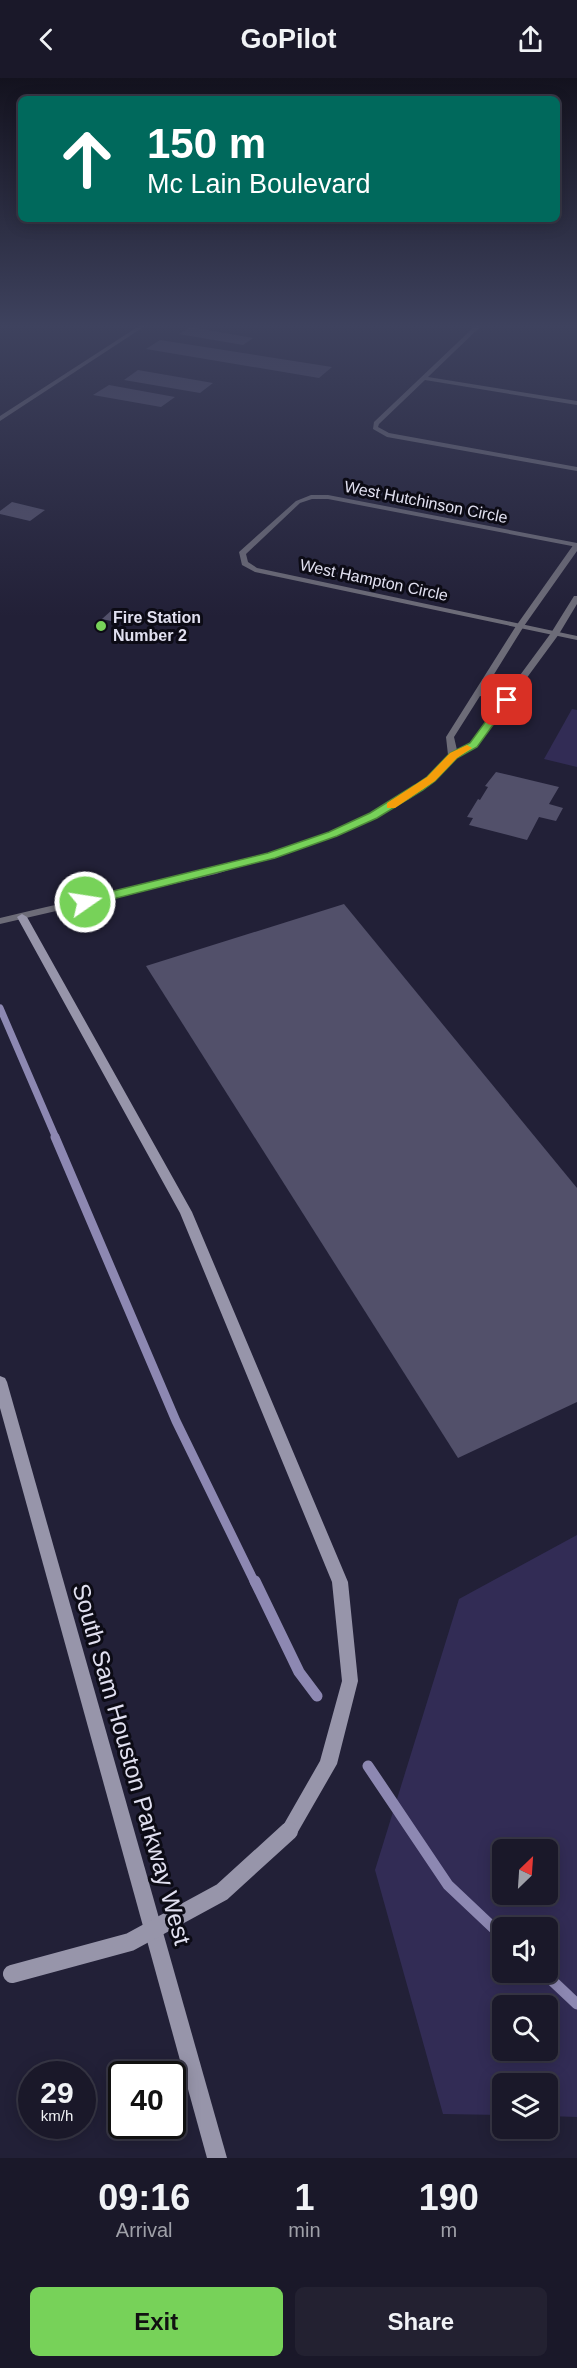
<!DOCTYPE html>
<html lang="en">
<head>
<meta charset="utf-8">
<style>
	:root { --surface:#1a1829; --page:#232131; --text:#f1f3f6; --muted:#9fa0a8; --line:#383746; --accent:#77d259 }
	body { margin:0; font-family:Arial,sans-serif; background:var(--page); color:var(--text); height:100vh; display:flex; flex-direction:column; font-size:22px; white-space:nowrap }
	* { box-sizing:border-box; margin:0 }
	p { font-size:20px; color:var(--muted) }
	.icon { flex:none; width:33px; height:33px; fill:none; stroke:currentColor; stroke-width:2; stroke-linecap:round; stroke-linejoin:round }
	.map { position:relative; height:2080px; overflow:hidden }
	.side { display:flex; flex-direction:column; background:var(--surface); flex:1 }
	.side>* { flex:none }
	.banner { position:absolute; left:18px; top:18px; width:542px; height:126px; border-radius:9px; box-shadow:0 3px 15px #0003,0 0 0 2px var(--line); background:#00695c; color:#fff; overflow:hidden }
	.needle { width:39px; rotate:25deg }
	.controls { position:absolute; left:492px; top:1761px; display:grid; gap:12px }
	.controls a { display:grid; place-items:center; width:66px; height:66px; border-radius:9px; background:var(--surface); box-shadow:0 3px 15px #0003,0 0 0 2px var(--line); font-size:30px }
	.speed { position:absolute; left:18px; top:1983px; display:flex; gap:12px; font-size:30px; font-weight:700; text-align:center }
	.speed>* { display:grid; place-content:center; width:78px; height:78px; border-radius:50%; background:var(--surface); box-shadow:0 3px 15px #0003,0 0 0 2px var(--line); line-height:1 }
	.speed small { font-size:15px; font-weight:400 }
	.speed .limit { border:3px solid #111; border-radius:9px; background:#fff; color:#111 }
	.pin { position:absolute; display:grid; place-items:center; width:51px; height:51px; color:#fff; margin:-26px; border-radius:12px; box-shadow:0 3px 9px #0006 }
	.me { position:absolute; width:66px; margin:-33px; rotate:77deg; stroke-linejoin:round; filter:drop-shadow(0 0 4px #0008) }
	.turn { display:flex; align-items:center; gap:21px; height:126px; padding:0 30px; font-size:27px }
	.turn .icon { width:78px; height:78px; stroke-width:2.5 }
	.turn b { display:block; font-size:42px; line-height:51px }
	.eta { display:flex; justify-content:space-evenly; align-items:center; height:102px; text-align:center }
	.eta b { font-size:36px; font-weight:800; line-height:42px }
	.primary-button { display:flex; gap:12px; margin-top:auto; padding:12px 30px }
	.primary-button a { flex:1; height:69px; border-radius:9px; background:var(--accent); color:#111; font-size:24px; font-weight:800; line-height:69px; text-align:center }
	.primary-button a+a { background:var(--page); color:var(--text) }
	header { display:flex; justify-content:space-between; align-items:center; height:78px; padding:0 30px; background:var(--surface); font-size:27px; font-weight:800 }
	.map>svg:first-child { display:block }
</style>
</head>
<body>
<header><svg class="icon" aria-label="back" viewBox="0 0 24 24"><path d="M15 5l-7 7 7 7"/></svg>GoPilot<svg class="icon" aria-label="share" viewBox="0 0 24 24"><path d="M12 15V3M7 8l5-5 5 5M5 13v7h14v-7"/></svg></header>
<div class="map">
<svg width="577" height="2080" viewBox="0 0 577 2080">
	<rect width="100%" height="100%" fill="#222037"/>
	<!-- green -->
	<g fill="#322c55" fill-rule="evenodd">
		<polygon points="572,631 577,632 577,689 544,681"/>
		<path d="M577 1457V2039L548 2038V2006H502V2037L443 2036 375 1792 459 1521ZM502 1772H548V1816H502ZM502 1850H548V1894H502ZM502 1928H548V1972H502Z"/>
	</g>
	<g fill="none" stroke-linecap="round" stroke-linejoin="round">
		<!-- stream-far2 -->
		<polyline stroke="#8d88b2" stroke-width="7" points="0,930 56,1060"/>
		<!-- stream-far1 -->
		<polyline stroke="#8d88b2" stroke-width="9" points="55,1059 176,1343 255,1505"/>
		<!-- stream -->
		<g stroke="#8d88b2" stroke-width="11">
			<polyline points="255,1503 299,1594 317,1618"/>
			<polyline points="368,1688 448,1807 502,1858"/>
			<polyline points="543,1894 577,1926"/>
		</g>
	</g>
	<!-- building -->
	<g fill="#52506a">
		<polygon points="190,249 253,260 243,267 179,256"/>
		<polygon points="160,262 332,289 319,300 146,271"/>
		<polygon points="138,292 213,305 200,315 124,302"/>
		<polygon points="109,307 175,319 161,329 93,317"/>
		<polygon points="12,424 45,432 30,443 0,436 0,433"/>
		<polygon points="113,531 126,534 115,544 102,541"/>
		<polygon points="496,694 559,709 549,726 563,730 556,743 539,739 527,762 469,747 473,740 467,739 478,721 480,722 488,709 485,708"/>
		<polygon points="344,826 577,1110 577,1324 458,1380 146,888"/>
	</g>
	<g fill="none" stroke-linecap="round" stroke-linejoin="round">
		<!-- minor -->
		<g fill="#6d6c78" fill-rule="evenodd">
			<polygon points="139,248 145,248 0,343 0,338"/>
			<polygon points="475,248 481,248 428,299 577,323 577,327 425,302 379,346 378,349 389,355 577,389 577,393 387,359 373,351 374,344"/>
			<polygon points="311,417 328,417 577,465 577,469 328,421 312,421 300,425 246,476 248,484 257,490 577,558 577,562 255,494 242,487 239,474 296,423"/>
		</g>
		<!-- tertiary -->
		<path fill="#6d6c78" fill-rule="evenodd" d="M574 466H577V473L524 548 483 614 504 619 551 555 574 518H577V526L559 556 476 669 456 679 434 703 411 720 377 739 336 758 216 796 0 846V840C50 828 101 816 151 805 237 785 358 757 427 700 435 693 441 684 448 677L446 659 516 548ZM480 618 501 623 470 665 457 672 454 659Z"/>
		<!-- secondary -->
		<g fill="#9795aa" fill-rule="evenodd">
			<polygon points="22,836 27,839 192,1134 348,1504 358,1603 337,1686 295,1759 289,1762 283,1759 280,1753 320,1683 342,1603 332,1504 180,1135 17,839"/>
			<polygon points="0,1298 5,1300 7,1304 227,2080 207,2080 0,1330"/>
		</g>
		<!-- secondary-bridge -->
		<polyline stroke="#9795aa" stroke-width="18" points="12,1896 130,1864 222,1814 289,1753"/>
	</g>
	<!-- sky -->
	<linearGradient id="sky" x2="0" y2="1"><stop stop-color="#13121e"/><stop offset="0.46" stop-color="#3e425e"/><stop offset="1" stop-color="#3e425e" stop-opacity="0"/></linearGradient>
	<rect width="577" height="539" fill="url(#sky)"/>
	<!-- route -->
	<polygon fill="#77d259" stroke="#4d883a" stroke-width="1.5" points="503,620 511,622 477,669 457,680 435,703 423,712 377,740 337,758 275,780 85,828 80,824 85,820 268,775 329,754 370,735 415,707 427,699 450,675 470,665"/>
	<!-- slow -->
	<polygon fill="#f59e0b" points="467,667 472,670 457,680 435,703 395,730 387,730 387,725 427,699 450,675"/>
	<!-- markers -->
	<circle fill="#77d259" stroke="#0c0b15" stroke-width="2" cx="101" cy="548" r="6"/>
	<g text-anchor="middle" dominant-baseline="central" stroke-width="6" stroke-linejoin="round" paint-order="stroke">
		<!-- far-street labels -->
		<g font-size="16" fill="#e1e0f0" stroke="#0c0b15">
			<text transform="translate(426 424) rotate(11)">West Hutchinson Circle</text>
			<text transform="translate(374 502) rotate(12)">West Hampton Circle</text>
		</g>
		<!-- far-poi labels -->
		<g font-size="16" font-weight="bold" fill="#e1e0f0" stroke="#0c0b15" text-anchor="start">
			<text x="113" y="539">Fire Station<tspan x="113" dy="18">Number 2</tspan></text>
		</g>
		<!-- near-street labels -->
		<g font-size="24" fill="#e1e0f0" stroke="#0c0b15">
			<text transform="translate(132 1686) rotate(74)">South Sam Houston Parkway West</text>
		</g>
	</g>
</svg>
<div class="controls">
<a><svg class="needle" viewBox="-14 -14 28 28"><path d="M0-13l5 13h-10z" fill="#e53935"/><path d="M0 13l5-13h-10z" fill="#9fa0a8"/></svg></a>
<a><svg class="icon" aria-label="sound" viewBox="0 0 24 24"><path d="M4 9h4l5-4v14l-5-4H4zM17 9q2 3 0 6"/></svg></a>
<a><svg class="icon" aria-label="search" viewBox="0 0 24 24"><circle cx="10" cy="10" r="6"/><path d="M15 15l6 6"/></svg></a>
<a><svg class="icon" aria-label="layers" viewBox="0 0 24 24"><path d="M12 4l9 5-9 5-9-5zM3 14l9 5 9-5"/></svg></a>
</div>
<div class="speed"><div>29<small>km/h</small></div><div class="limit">40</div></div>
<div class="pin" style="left:507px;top:622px;background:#d93025"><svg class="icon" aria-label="arrive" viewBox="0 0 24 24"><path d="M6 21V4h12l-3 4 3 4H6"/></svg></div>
<svg class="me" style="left:85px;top:824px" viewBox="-20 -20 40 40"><circle r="17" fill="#77d259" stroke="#fff" stroke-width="3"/><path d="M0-11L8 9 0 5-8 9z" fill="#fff"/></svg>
<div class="banner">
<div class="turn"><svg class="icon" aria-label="ahead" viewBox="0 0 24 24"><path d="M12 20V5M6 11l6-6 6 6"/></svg><div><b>150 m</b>Mc Lain Boulevard</div></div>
</div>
</div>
<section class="side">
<div class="eta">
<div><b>09:16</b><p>Arrival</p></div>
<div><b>1</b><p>min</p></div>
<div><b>190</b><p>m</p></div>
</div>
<div class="primary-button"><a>Exit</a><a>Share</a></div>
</section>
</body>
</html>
